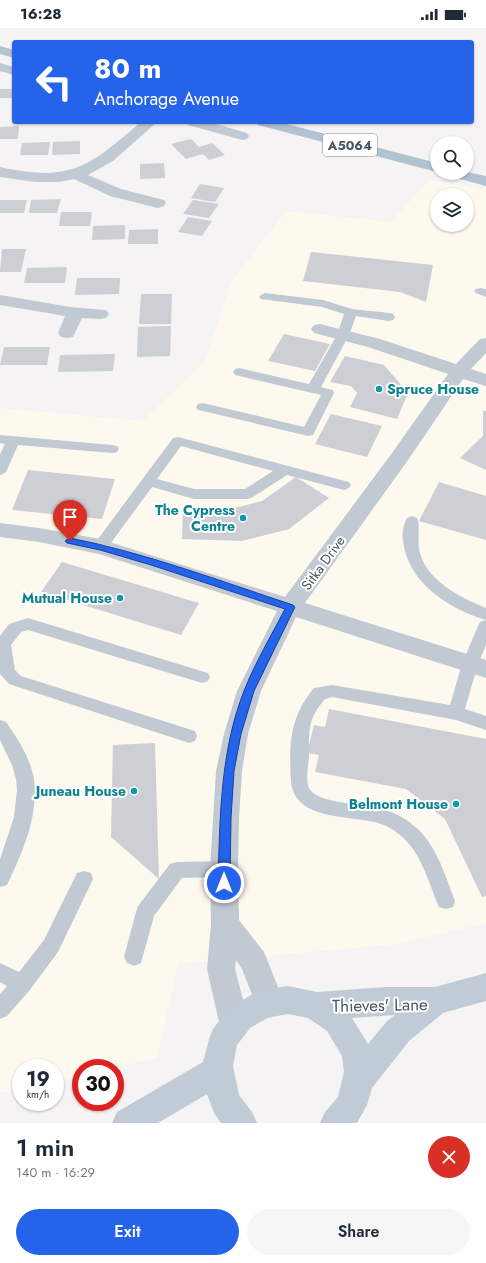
<!DOCTYPE html>
<html lang="en">
<head>
<meta charset="utf-8">
<style>
	:root { --surface:#fff; --page:#f6f6f7; --text:#1f2937; --muted:#747a83; --accent:#2563eb }
	body { margin:0; font-family:Jost,sans-serif; background:var(--page); color:var(--text); height:100vh; display:flex; flex-direction:column; font-size:15px; white-space:nowrap }
	* { box-sizing:border-box; margin:0 }
	p { font-size:13px; color:var(--muted) }
	.icon { flex:none; width:22px; height:22px; fill:none; stroke:currentColor; stroke-width:2; stroke-linecap:round; stroke-linejoin:round }
	.map { position:relative; height:1095px; overflow:hidden }
	.panel { display:flex; flex-direction:column; background:var(--surface); flex:1 }
	.panel>* { flex:none }
	.guide { position:absolute; left:12px; top:12px; width:462px; height:84px; border-radius:4px; box-shadow:0 1px 3px #0004; background:#2563eb; color:#fff; overflow:hidden }
	.tools { position:absolute; left:430px; top:108px; display:grid; gap:8px }
	.tools a { display:grid; place-items:center; width:44px; height:44px; border-radius:50%; background:var(--surface); box-shadow:0 1px 3px #0004; font-size:20px }
	.speed { position:absolute; left:12px; top:1031px; display:flex; gap:8px; font-size:20px; font-weight:700; text-align:center }
	.speed>* { display:grid; place-content:center; width:52px; height:52px; border-radius:50%; background:var(--surface); box-shadow:0 1px 3px #0004; line-height:1 }
	.speed small { font-size:10px; font-weight:400 }
	.speed .limit { border:6px solid #d22; background:#fff; color:#111 }
	.pin { position:absolute; display:grid; place-items:center; width:34px; height:34px; color:#fff; margin:-41px -17px; border-radius:50% 50% 50% 0; rotate:-45deg; box-shadow:0 0 4px #0007 }
	.pin .icon { rotate:45deg }
	.me { position:absolute; width:44px; margin:-22px; rotate:0deg; stroke-linejoin:round; filter:drop-shadow(0 0 3px #0008) }
	.turn { display:flex; align-items:center; gap:14px; height:84px; padding:0 16px; font-size:18px }
	.turn .icon { width:52px; height:52px; stroke-width:2.5 }
	.turn b { display:block; font-size:28px; line-height:34px }
	.round { display:grid; place-items:center; flex:none; width:42px; height:42px; border-radius:21px; background:var(--page) }
	.headline { display:flex; align-items:center; justify-content:space-between; height:68px; padding:0 16px }
	h1 { font-size:24px; font-weight:600; line-height:30px }
	.primary-button { display:flex; gap:8px; margin-top:auto; padding:8px 16px }
	.primary-button a { flex:1; height:46px; border-radius:24px; background:var(--accent); color:#fff; font-size:16px; font-weight:600; line-height:46px; text-align:center }
	.primary-button a+a { background:var(--page); color:var(--text) }
	.status { display:flex; justify-content:space-between; align-items:center; height:28px; padding:0 20px; background:var(--surface); direction:ltr }
	.status svg { height:11px; fill:currentColor }
	.map>svg:first-child { display:block }
</style>
</head>
<body>
<div class="status"><b>16:28</b><svg viewBox="0 0 49 12"><path d="M0 12V9h3v3zM5 12V6h3v6zM10 12V3h3v9zM15 12V0h3v12zM26 1h20v11H26zM47 4h2v5h-2z"/></svg></div>
<div class="map">
<svg width="486" height="1095" viewBox="0 0 486 1095">
	<rect width="100%" height="100%" fill="#f5f3f3"/>
	<!-- commercial -->
	<path fill="#fdf9ef" fill-rule="evenodd" d="M429 152 486 162V895L397 916 178 936 157 1030 112 1040H81V1047L55 1053V1040H21V1061L0 1065V380L143 393 205 333 231 254 286 183 391 194ZM437 167H467V197H437Z"/>
	<!-- building -->
	<g fill="#cdcfd5">
		<rect x="0" y="61" width="14" height="9"/>
		<polygon points="19,98 18,111 0,111 0,99"/>
		<polygon points="191,111 199,119 212,115 225,127 209,132 203,126 186,131 171,116"/>
		<polygon points="80,113 80,126 52,127 53,114"/>
		<polygon points="50,114 48,127 20,127 22,115"/>
		<polygon points="164,135 165,150 140,151 140,136"/>
		<polygon points="200,156 224,160 215,174 191,170"/>
		<polygon points="61,171 57,185 29,185 31,172"/>
		<polygon points="0,172 27,172 24,185 0,185"/>
		<polygon points="193,172 219,176 209,190 183,186"/>
		<polygon points="61,184 92,184 90,198 59,198"/>
		<polygon points="188,189 212,193 202,208 178,204"/>
		<polygon points="125,197 125,211 92,212 93,198"/>
		<polygon points="158,201 158,216 128,216 129,202"/>
		<polygon points="2,221 26,221 21,244 0,244"/>
		<polygon points="311,224 433,237 426,274 400,264 303,253"/>
		<polygon points="67,239 65,255 24,255 27,240"/>
		<polygon points="77,250 120,250 119,266 75,267"/>
		<polygon points="141,266 172,266 171,296 139,296"/>
		<polygon points="171,298 170,328 137,329 138,299"/>
		<polygon points="284,306 330,316 315,343 268,333"/>
		<polygon points="4,319 50,319 47,337 0,337"/>
		<polygon points="115,326 113,343 58,344 60,327"/>
		<polygon points="345,328 384,337 408,365 397,391 350,379 357,365 351,358 330,354"/>
		<polygon points="483,383 486,383 486,442 460,430 483,408"/>
		<polygon points="331,386 382,398 367,429 315,416"/>
		<polygon points="28,442 115,451 102,491 12,482"/>
		<polygon points="296,449 329,470 289,501 242,513 182,511 183,478 239,479 262,473"/>
		<polygon points="439,454 486,468 486,512 419,493"/>
		<polygon points="62,534 199,575 181,607 41,564"/>
		<polygon points="329,681 486,711 486,868 482,869 445,791 406,761 315,744 319,727 307,725 314,697 325,699"/>
		<polygon points="155,715 159,851 111,809 113,717"/>
	</g>
	<g fill="none" stroke-linecap="round" stroke-linejoin="round">
		<!-- service -->
		<g fill="#c1cad2" fill-rule="evenodd">
			<polygon points="480,260 486,261 486,269 476,265 474,263 476,261"/>
			<polygon points="265,265 323,272 352,281 389,285 393,286 395,289 393,292 389,293 356,288 349,307 321,359 333,362 334,365 313,407 308,408 203,383 198,382 196,379 198,376 203,375 304,399 321,367 235,347 233,344 235,341 239,340 309,356 337,307 344,286 322,279 261,271 259,269 261,267"/>
			<polygon points="0,407 112,417 117,418 119,421 117,424 112,425 18,417 7,442 5,445 0,447 0,426 5,416 0,415"/>
			<path d="M178 409 349 454 351 457 349 460 344 462 287 447 253 469 248 471H194L152 459 105 523 100 524 95 523 93 519 95 515 173 410ZM181 418 273 443 245 461H194L157 451Z"/>
			<path d="M412 488 417 490C420 494 418 513 419 520 423 551 461 570 486 580V592C449 581 408 555 403 513 402 505 403 497 407 490Z"/>
			<polygon points="28,590 208,645 210,649 208,653 202,655 28,602 21,604 11,617 15,642 21,648 195,703 197,708 195,713 189,715 9,656 0,646 0,608 9,596"/>
			<path d="M486 592V617L478 636 465 681 486 688V702L456 692 332 669 325 671C308 690 309 702 309 727 309 736 305 751 309 760 317 776 362 775 378 780 390 783 403 788 413 797 436 815 445 847 455 873L453 879 446 881 439 879C428 854 422 825 400 807 394 802 386 797 378 795 350 787 295 793 291 754 289 717 289 690 314 660L332 657 450 677 462 636 478 598 480 594Z"/>
			<path d="M0 692 6 694C18 711 31 731 34 752 39 787 22 826 7 857L0 859V831L14 789 17 762 16 751 12 737 0 712Z"/>
			<polygon points="224,833 231,835 233,841 231,847 224,849 182,850 154,888 141,935 134,938 127,935 124,929 136,884 138,878 170,836 177,834"/>
			<polygon points="84,843 91,845 93,851 58,924 29,963 7,988 0,991 0,966 7,958 0,954 0,935 19,944 44,912 77,845"/>
		</g>
		<!-- minor -->
		<g fill="#c1cad2" fill-rule="evenodd">
			<polygon points="0,35 14,39 14,47 0,43"/>
			<path d="M141 94H157L113 133 88 147 121 161 164 172 166 175 164 178 158 180 110 168 74 151 59 154H35L0 149V139C72 155 89 138 141 94Z"/>
			<polygon points="186,94 209,94 247,105 249,108 247,111 242,112 188,97"/>
			<polygon points="0,267 70,279 106,282 109,286 106,290 100,291 82,290 73,309 67,310 61,309 58,305 65,288 0,277"/>
			<polygon points="320,296 380,311 456,336 480,311 486,310 486,325 471,341 486,346 486,358 463,351 406,435 305,575 486,632 486,650 296,589 261,663 248,706 242,743 239,790 238,841 239,892 264,924 284,974 279,984 269,988 259,984 242,941 236,932 235,941 249,994 244,1004 234,1008 224,1004 219,994 207,941 211,896 210,841 216,743 224,706 237,663 277,583 99,526 39,514 0,509 0,495 39,500 100,511 285,569 392,425 448,346 368,319 314,305 311,301 314,297"/>
		</g>
		<!-- secondary -->
		<path fill="#c1cbd6" fill-rule="evenodd" d="M486 945V973L443 985 409 1013 372 1060 367 1077 357 1095H320L325 1084 338 1069 344 1044 342 1028 327 1003 308 990 288 986 267 990 250 1000 237 1017 233 1038 239 1067 252 1084 257 1095H221L214 1085 207 1066 158 1095H112L117 1084 203 1034 209 1011 213 1001 229 980 251 967 262 962 288 958 317 964 386 959H435ZM395 987 387 993 368 1016 352 990Z"/>
		<!-- primary -->
		<g fill="#b3c2d1" fill-rule="evenodd">
			<polygon points="0,18 14,22 14,30 0,26"/>
			<polygon points="256,94 279,94 437,135 437,144 258,97"/>
			<polygon points="467,144 486,148 486,158 449,148 446,145 467,145"/>
		</g>
	</g>
	<!-- route -->
	<path fill="#2563eb" stroke="#184099" d="M70 510C146 525 220 553 293 577L295 579 254 663 241 706 234 743 231 790 230 855 228 858 224 860 220 858 218 855C220 790 220 724 244 663 255 635 271 608 285 581L151 537 100 522 67 515 65 513Z"/>
	<!-- markers -->
	<g fill="#0f9aa8" stroke="#fff" stroke-width="1.5">
		<circle cx="379" cy="361" r="4"/>
		<circle cx="243" cy="490" r="4"/>
		<circle cx="120" cy="570" r="4"/>
		<circle cx="134" cy="763" r="4"/>
		<circle cx="456" cy="776" r="4"/>
	</g>
	<g text-anchor="middle" dominant-baseline="central" stroke-width="4" stroke-linejoin="round" paint-order="stroke">
		<!-- shield labels -->
		<rect fill="#fff" stroke="#808990" stroke-width="1" x="323" y="106" width="54" height="22" rx="3"/>
		<g font-size="13" font-weight="bold" fill="#4a5661">
			<text x="350" y="117">A5064</text>
		</g>
		<!-- culture labels -->
		<g font-size="14" font-weight="bold" fill="#0d838f" stroke="#fff" text-anchor="end">
			<text x="387" y="361" text-anchor="start">Spruce House</text>
			<text x="235" y="482">The Cypress<tspan x="235" dy="16">Centre</tspan></text>
			<text x="112" y="570">Mutual House</text>
			<text x="126" y="763">Juneau House</text>
			<text x="448" y="776">Belmont House</text>
		</g>
		<!-- street labels -->
		<g font-size="14" fill="#4a5661" stroke="#fff">
			<text transform="translate(323 535) rotate(-54)">Sitka Drive</text>
		</g>
		<!-- near-street labels -->
		<g font-size="17" fill="#4a5661" stroke="#fff">
			<text transform="translate(380 977) rotate(-1)">Thieves' Lane</text>
		</g>
	</g>
</svg>
<div class="tools">
<a><svg class="icon" aria-label="search" viewBox="0 0 24 24"><circle cx="10" cy="10" r="6"/><path d="M15 15l6 6"/></svg></a>
<a><svg class="icon" aria-label="layers" viewBox="0 0 24 24"><path d="M12 4l9 5-9 5-9-5zM3 14l9 5 9-5"/></svg></a>
</div>
<div class="speed"><div>19<small>km/h</small></div><div class="limit">30</div></div>
<div class="pin" style="left:70px;top:513px;background:#d93025"><svg class="icon" aria-label="arrive" viewBox="0 0 24 24"><path d="M6 21V4h12l-3 4 3 4H6"/></svg></div>
<svg class="me" style="left:224px;top:855px" viewBox="-20 -20 40 40"><circle r="17" fill="#2563eb" stroke="#fff" stroke-width="3"/><path d="M0-11L8 9 0 5-8 9z" fill="#fff"/></svg>
<div class="guide">
<div class="turn"><svg class="icon" aria-label="left" viewBox="0 0 24 24"><path d="M17 20v-9H6M10 6l-5 5 5 5"/></svg><div><b>80 m</b>Anchorage Avenue</div></div>
</div>
</div>
<section class="panel">
<div class="headline"><div><h1>1 min</h1><p>140 m · 16:29</p></div><a class="round" style="background:#d93025;color:#fff"><svg class="icon" aria-label="close" viewBox="0 0 24 24"><path d="M6 6l12 12M18 6L6 18"/></svg></a></div>
<div class="primary-button"><a>Exit</a><a>Share</a></div>
</section>
</body>
</html>
